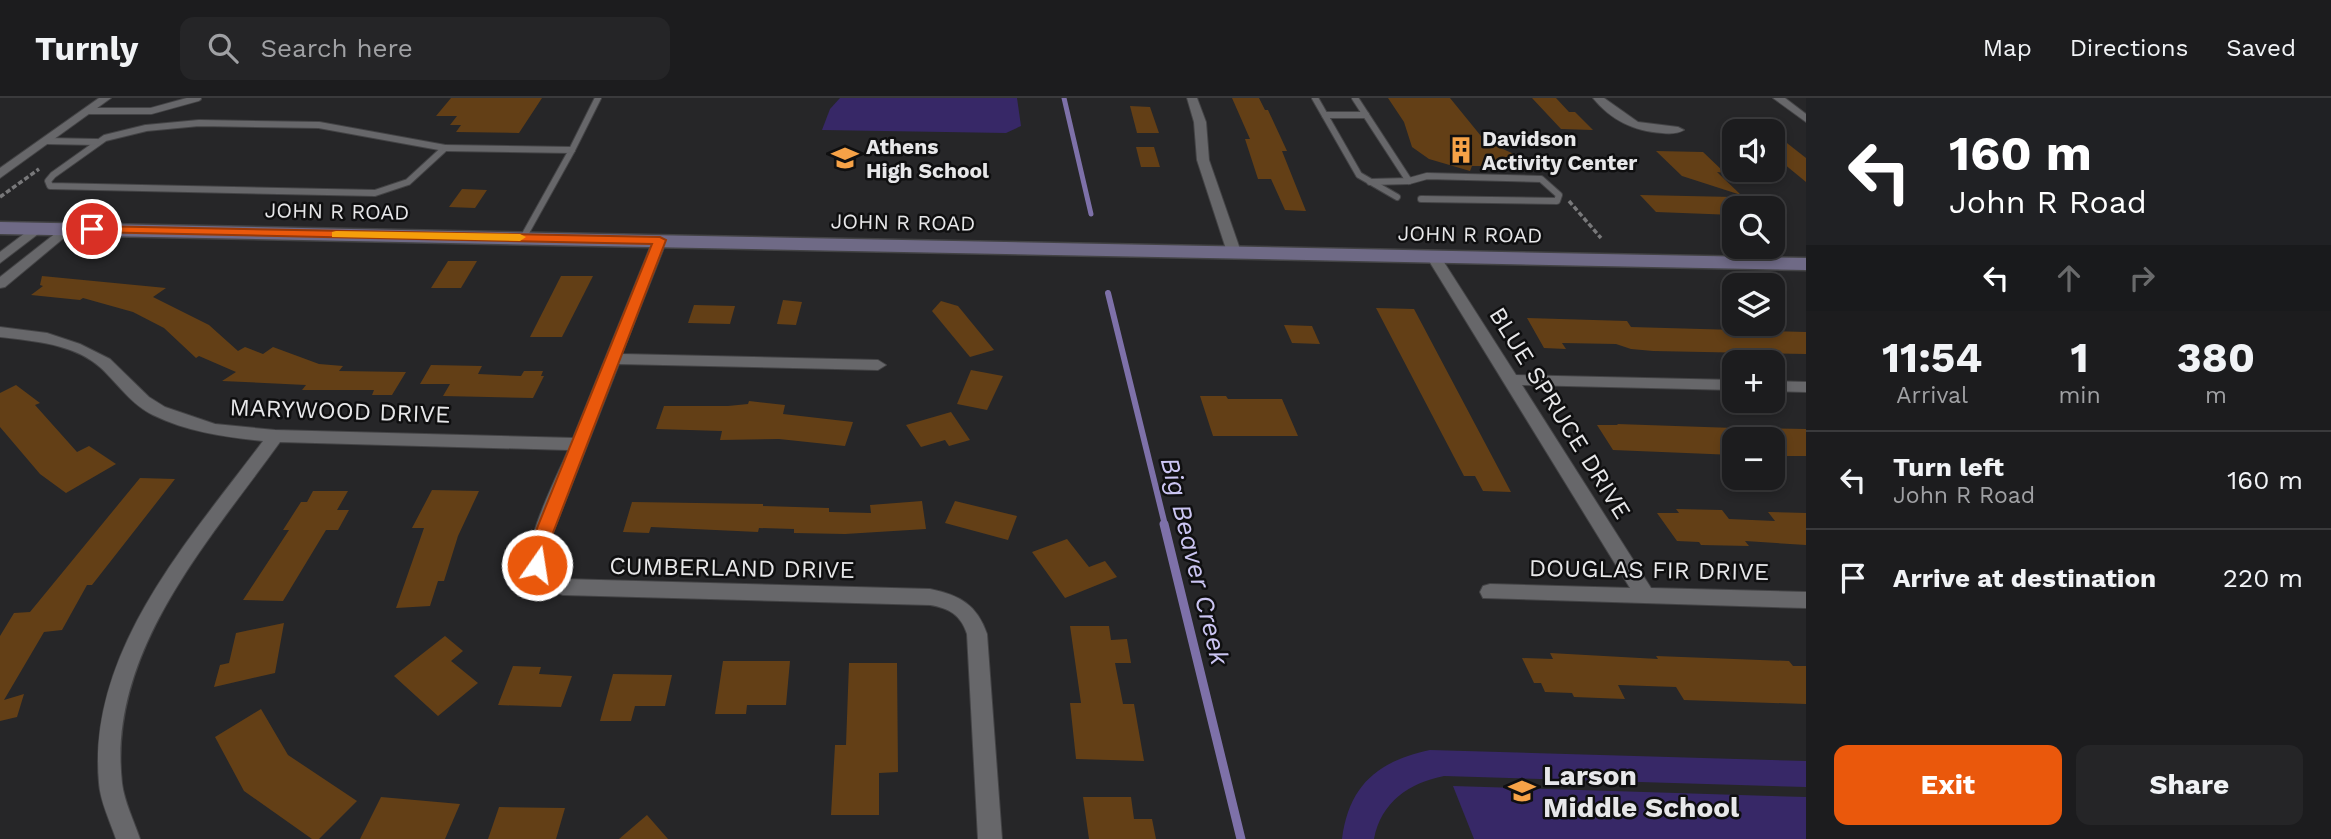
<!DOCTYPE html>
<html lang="en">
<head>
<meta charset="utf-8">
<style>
	:root { --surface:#1c1c1e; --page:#252527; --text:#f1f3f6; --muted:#a0a1a4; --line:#3a3a3c; --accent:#ea580c }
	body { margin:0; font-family:"Work Sans",sans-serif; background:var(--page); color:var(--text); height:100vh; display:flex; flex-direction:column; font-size:26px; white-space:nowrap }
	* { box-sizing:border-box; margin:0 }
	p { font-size:23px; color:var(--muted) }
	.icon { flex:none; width:38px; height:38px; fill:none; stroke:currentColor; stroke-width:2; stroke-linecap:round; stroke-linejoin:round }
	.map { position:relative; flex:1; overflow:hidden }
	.details { display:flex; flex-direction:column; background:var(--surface); width:525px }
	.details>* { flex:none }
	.hud { background:#202124; color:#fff; overflow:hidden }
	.tools { position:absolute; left:1722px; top:21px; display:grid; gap:14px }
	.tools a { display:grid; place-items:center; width:63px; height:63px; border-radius:14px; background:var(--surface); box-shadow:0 4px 10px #0003,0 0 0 2px var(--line); font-size:35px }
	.pin { position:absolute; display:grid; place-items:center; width:60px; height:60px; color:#fff; margin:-30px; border:4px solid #fff; border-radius:50%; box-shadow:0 2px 7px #0007 }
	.me { position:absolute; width:77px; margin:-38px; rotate:13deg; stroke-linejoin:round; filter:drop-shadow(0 0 5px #0008) }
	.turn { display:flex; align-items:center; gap:24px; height:147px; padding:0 28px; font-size:32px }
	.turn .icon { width:91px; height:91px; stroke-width:2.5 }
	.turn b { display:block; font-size:49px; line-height:60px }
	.lanes { display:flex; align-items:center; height:66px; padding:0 28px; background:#0003; justify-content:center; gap:35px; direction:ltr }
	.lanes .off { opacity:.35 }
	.eta { display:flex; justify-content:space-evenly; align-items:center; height:119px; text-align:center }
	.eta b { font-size:42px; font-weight:700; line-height:49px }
	.cta { display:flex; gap:14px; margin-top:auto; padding:14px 28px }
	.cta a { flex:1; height:80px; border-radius:14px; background:var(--accent); color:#fff; font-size:28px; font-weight:700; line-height:80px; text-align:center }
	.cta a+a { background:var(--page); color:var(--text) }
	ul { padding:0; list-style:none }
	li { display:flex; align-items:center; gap:21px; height:98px; padding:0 28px; border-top:2px solid var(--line) }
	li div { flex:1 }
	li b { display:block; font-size:26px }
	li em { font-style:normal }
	header { display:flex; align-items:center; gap:42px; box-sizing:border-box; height:98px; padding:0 35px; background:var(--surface); border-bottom:2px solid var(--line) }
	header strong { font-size:33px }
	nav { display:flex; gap:38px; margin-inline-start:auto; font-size:24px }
	.search { width:490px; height:63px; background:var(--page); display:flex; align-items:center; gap:18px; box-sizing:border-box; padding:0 24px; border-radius:14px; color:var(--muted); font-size:26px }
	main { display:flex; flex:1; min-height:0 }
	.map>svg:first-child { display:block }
</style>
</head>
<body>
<header>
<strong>Turnly</strong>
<div class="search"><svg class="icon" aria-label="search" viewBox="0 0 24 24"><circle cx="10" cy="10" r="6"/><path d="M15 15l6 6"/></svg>Search here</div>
<nav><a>Map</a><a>Directions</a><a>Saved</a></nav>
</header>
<main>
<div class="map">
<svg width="1806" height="741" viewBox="0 0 1806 741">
	<rect width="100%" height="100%" fill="#262628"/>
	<!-- green -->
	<g fill="#372867">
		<polygon points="840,0 1017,0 1021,28 1006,35 822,32 830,11"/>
		<path d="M1430 652 1806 663V689L1444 678C1409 685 1381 704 1374 741H1342C1349 687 1378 663 1430 652Z"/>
		<polygon points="1453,688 1806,699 1806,741 1474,741"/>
	</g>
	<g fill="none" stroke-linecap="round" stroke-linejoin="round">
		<!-- stream-far2 -->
		<polyline stroke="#7e71a9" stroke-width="5" points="1064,0 1091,116"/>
		<!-- stream-far1 -->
		<polyline stroke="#7e71a9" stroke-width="6" points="1108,195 1165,427"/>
		<!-- stream -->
		<polyline stroke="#7e71a9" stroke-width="9" points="1164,426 1241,741"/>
	</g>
	<!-- building -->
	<g fill="#633f16">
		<polygon points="451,0 542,0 519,35 456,34 461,27 450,27 457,18 436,18"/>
		<polygon points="1232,0 1259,0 1265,12 1268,12 1287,53 1282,53 1306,113 1285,112 1271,81 1258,81 1245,41 1250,41"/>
		<polygon points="1388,0 1450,0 1485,43 1514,56 1488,68 1472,68 1470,73 1429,61 1412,49 1404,24"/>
		<polygon points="1532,0 1556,0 1569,14 1575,14 1593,32 1561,31"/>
		<polygon points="1130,8 1150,9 1159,35 1137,35"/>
		<polygon points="1773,34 1806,60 1806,84 1773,57"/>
		<polygon points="1136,49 1154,49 1160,69 1141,69"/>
		<polygon points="1656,53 1703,54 1725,75 1717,74 1741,97 1682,78"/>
		<polygon points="462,91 487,92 475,110 449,109"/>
		<polygon points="1640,97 1734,99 1734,117 1656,114"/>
		<polygon points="448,163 477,163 461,190 431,190"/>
		<polygon points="42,178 166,190 153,199 209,227 238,253 245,249 263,256 273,249 319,266 343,268 339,273 406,274 392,297 372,297 374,292 302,292 306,287 222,283 236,274 199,258 196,260 164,230 133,214 83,200 80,202 31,197 43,188 40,187"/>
		<polygon points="561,178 593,178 562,239 530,239"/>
		<polygon points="783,202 802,204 796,227 777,226"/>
		<polygon points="941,203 958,208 994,252 970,259 932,213"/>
		<polygon points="694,207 735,208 730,226 688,225"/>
		<polygon points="1376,210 1414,211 1511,394 1483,393 1475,378 1464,378"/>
		<polygon points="1527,220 1627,223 1631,229 1806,234 1806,256 1653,253 1631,251 1616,246 1562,245 1566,251 1544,250"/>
		<polygon points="1284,227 1312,228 1320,246 1292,245"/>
		<polygon points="431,267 482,268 478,276 521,278 524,273 543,273 541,278 544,278 533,300 443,298 450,286 420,286"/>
		<polygon points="971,272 1003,278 987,312 957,306"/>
		<polygon points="16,287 40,305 35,307 77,354 89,348 116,366 66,395 40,376 0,329 0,295"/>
		<polygon points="1200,298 1226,298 1228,301 1282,301 1298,338 1213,338"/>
		<polygon points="749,303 785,307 783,316 853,324 845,348 779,341 720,342 722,333 656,331 664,308 728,308 748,306"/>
		<polygon points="951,314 970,342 949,348 945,342 921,349 906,327"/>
		<polygon points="1617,326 1734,330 1734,357 1613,352 1597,327 1618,327"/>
		<polygon points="1761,330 1806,331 1806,358 1785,358"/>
		<polygon points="140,380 175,381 92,487 87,487 62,532 44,534 4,602 24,596 17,619 0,623 0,538 14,515 30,514"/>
		<polygon points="432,392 479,393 458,438 444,483 438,483 430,508 396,510 424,430 412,430"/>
		<polygon points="313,393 348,393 337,412 349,412 338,432 326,432 283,503 243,502 289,432 283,432 301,404 307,404"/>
		<polygon points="922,403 926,431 845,436 794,435 794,431 759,430 758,434 651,429 649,435 623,434 632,404 763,406 763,408 829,410 829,414 871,415 870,407"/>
		<polygon points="955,403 1017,418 1008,442 945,425"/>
		<polygon points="1676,411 1722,412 1729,421 1775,423 1768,414 1806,415 1806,447 1745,443 1749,448 1701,447 1699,444 1677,443 1657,415 1679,415"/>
		<polygon points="1067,441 1089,469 1105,463 1117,479 1065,500 1032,454"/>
		<polygon points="284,525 275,575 214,589 220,567 229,565 236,535"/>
		<polygon points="1070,528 1109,528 1111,542 1127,541 1131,565 1115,565 1123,606 1134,606 1144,663 1076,661 1070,605 1081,605"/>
		<polygon points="445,538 463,553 451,563 478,585 438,618 394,578"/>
		<polygon points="1550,555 1658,561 1656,558 1789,563 1793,568 1806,568 1806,606 1684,602 1676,589 1618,587 1625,601 1574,599 1572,595 1545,594 1541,585 1534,585 1522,560 1553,561"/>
		<polygon points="723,563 790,563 786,607 747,607 746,616 715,616"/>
		<polygon points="849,565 897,565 898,674 879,675 879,717 831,717 835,647 846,647"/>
		<polygon points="513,568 541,569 539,576 572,578 561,609 498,607"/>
		<polygon points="613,576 672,577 665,608 635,608 631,623 600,623"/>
		<polygon points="261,611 288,657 357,703 319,741 312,741 244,693 215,639"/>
		<polygon points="381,699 460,706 445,741 360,741"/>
		<polygon points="1083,699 1131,699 1134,721 1152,721 1156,741 1089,741"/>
		<polygon points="499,709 565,710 556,741 488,741"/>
		<polygon points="647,717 668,741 619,741"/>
	</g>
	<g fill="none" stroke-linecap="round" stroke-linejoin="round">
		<defs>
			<g id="lane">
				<polyline points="1315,0 1359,77 1397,99"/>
				<polyline points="1355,0 1409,83"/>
				<polyline points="87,13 151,13 198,0"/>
				<polyline points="1325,17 1366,17"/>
				<polygon points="199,25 319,27 445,50 408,84 375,95 50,88 48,83 53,77 105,40 146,30"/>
				<polyline points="46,43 97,44"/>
				<polyline points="445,50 572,52 523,140"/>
				<polyline points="572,52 598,0"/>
				<polyline points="1370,84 1409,83 1427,78 1541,81 1559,97 1557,103 1421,101"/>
			</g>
			<g id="street">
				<polygon points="99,0 111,0 0,80 0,70"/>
				<polygon points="1187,0 1197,0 1206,24 1209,62 1241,154 1239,157 1234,158 1227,154 1197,62 1194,24"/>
				<path d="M1593 0H1604L1638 24 1678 29 1684 32C1677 36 1670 36 1662 35 1633 33 1611 22 1593 0Z"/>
				<polygon points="1773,0 1785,0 1806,16 1806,24"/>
				<polygon points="37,126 42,127 42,133 0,165 0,154"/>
				<polygon points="66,127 73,131 71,134 5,189 0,190 0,179"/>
				<path d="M660 138 667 142 622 256 878 262 886 267 878 272 619 266 551 440 548 457 550 471 564 481 930 491C960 497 977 507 987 536L1002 741H978L967 536C961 517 949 510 930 507L563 497C548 492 535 487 530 471 522 445 558 377 568 352L280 344C209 443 107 554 122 685 124 703 134 723 140 741H116C110 723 100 703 99 685 87 553 190 441 263 343 225 339 188 334 153 317 132 307 118 286 101 270 75 246 34 243 0 239V229L47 235 80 246 110 261 149 299 165 309 215 326 275 332 573 340 653 142Z"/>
				<polygon points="1433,154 1440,158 1516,277 1734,282 1734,292 1522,287 1651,490 1806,494 1806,510 1483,500 1480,494 1483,488 1490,486 1630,490 1426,158"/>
				<polygon points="1773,283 1806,284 1806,294 1773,293"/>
			</g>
			<polygon id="secondary" points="0,124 1806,160 1806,172 0,136"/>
		</defs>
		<!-- lane casing -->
		<use href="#lane" stroke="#434345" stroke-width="8"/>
		<!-- street casing -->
		<use href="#street" stroke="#434345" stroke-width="2"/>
		<!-- secondary casing -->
		<use href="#secondary" stroke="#434345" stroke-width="3"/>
		<!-- path -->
		<g stroke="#78787a" stroke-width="3.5" stroke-dasharray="5 2.5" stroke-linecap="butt">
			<polyline points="0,99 39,71"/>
			<polyline points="1569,103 1601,140"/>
		</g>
		<!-- lane -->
		<use href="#lane" stroke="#67676a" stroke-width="6"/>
		<!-- street -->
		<use href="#street" fill="#67676a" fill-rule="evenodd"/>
		<!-- secondary -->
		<use href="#secondary" fill="#6f6a86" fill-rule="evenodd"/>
	</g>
	<!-- route -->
	<polygon fill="#ea580c" stroke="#983908" stroke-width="2" points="92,128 660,139 666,142 551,440 543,472 531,472 528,467 533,440 652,146 88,134 86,131"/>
	<!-- slow -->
	<polygon fill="#f59e0b" points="336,133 520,136 526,139 520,143 332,139 332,134"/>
	<!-- icons -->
	<defs>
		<symbol id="building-bare" viewBox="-9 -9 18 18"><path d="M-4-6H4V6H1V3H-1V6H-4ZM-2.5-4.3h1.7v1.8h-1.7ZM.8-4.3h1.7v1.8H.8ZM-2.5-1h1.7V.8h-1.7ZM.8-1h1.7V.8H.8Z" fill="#f6a247" stroke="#0f0f10" stroke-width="2.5" paint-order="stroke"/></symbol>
		<symbol id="school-bare" viewBox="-9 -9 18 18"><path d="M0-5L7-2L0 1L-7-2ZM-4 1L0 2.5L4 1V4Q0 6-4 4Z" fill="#f6a247" stroke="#0f0f10" stroke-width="2.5" paint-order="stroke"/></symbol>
	</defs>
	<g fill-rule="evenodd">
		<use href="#building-bare" x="1442" y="33" width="38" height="38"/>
		<use href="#school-bare" x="826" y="41" width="38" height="38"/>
		<use href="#school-bare" x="1503" y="674" width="38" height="38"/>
	</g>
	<g text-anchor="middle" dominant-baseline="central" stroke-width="5" stroke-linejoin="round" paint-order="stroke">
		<!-- far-poi labels -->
		<g font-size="21" font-weight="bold" fill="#e7e7e9" stroke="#0f0f10" text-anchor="start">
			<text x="1482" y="40">Davidson<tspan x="1482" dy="24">Activity Center</tspan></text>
			<text x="866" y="48">Athens<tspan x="866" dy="24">High School</tspan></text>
		</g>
		<!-- far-street labels -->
		<g font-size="21" fill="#e7e7e9" stroke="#0f0f10">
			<text transform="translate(337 113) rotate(1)">JOHN R ROAD</text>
			<text transform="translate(903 124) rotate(1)">JOHN R ROAD</text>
			<text transform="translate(1470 136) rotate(1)">JOHN R ROAD</text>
		</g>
		<!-- street labels -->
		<g font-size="24" fill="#e7e7e9" stroke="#0f0f10">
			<text transform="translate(340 313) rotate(2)">MARYWOOD DRIVE</text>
			<text transform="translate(1560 315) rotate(58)">BLUE SPRUCE DRIVE</text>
			<text transform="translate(732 470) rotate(1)">CUMBERLAND DRIVE</text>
			<text transform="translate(1649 472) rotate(1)">DOUGLAS FIR DRIVE</text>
		</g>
		<!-- water labels -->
		<g font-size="26" font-style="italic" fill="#cbc5f2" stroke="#0f0f10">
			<text transform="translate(1195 463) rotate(76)">Big Beaver Creek</text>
		</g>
		<!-- near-poi labels -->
		<g font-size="28" font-weight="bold" fill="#e7e7e9" stroke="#0f0f10" text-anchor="start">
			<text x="1543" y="677">Larson<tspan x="1543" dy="32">Middle School</tspan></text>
		</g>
	</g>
</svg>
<div class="tools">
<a><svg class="icon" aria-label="sound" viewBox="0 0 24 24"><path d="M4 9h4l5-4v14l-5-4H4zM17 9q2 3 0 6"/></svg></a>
<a><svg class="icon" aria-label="search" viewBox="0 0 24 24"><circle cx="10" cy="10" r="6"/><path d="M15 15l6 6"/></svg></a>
<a><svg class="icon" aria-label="layers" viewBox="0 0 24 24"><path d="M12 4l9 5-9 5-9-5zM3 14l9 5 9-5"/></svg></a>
<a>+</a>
<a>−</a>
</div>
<div class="pin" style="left:92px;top:131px;background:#d93025"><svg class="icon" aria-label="arrive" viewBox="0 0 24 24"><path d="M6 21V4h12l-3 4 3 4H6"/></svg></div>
<svg class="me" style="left:537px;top:467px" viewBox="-20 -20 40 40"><circle r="17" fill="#ea580c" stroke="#fff" stroke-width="3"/><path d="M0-11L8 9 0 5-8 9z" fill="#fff"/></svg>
</div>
<section class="details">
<div class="hud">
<div class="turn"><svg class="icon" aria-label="left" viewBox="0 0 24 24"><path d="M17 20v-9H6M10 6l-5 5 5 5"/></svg><div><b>160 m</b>John R Road</div></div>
<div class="lanes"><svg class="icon" aria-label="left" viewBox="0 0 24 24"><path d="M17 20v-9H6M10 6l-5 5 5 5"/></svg><svg class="icon off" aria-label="ahead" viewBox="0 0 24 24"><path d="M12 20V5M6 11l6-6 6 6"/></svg><svg class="icon off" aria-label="right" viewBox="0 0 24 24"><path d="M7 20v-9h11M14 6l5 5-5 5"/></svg></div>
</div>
<div class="eta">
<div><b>11:54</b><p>Arrival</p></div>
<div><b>1</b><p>min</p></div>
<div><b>380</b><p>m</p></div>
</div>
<ul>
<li><svg class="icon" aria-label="left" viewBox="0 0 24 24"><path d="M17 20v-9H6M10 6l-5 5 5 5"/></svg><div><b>Turn left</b><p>John R Road</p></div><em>160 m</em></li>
<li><svg class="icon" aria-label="arrive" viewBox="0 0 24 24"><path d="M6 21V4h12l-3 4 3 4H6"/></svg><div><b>Arrive at destination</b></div><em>220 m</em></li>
</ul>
<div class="cta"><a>Exit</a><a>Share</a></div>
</section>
</main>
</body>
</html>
